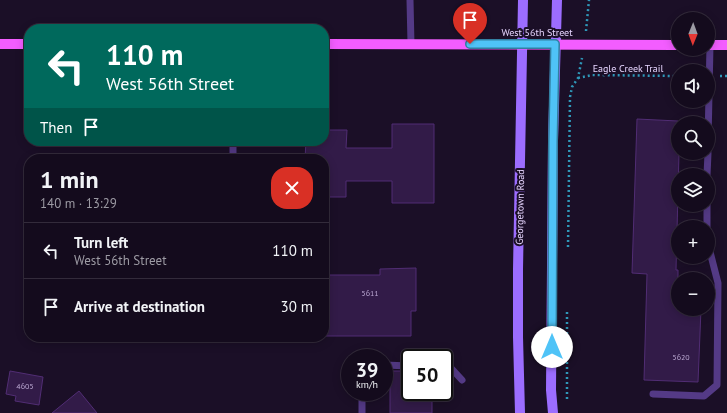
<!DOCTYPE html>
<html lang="en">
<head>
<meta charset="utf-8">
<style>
	:root { --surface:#140b1d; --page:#1d1426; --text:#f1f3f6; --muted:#9d9ba4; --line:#332b3b }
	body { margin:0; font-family:"PT Sans",sans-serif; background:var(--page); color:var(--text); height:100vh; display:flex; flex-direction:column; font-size:15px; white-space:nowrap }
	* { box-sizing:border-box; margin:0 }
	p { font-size:13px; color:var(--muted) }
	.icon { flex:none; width:22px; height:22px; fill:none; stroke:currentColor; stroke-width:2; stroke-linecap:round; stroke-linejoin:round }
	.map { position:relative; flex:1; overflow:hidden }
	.side { position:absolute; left:24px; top:154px; width:305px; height:188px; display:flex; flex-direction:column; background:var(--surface); border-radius:16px; box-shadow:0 2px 10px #0003,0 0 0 1px var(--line) }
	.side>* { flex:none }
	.top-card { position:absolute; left:24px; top:24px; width:305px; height:122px; border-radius:16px; box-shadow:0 2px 10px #0003,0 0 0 1px var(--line); background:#00695c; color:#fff; overflow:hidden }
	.needle { width:26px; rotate:181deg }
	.buttons { position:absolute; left:671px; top:12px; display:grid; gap:8px }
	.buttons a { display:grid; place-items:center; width:44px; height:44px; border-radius:50%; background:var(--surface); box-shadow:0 2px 10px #0003,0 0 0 1px var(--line); font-size:20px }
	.speed { position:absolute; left:341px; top:349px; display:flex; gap:8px; font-size:20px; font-weight:700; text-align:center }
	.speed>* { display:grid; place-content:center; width:52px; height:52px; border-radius:50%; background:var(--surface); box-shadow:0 2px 10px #0003,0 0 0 1px var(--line); line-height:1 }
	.speed small { font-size:10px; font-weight:400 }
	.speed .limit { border:2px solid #111; border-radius:6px; background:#fff; color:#111 }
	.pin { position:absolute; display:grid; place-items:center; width:34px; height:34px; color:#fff; margin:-41px -17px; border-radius:50% 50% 50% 0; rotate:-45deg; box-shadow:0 0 4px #0007 }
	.pin .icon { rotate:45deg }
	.me { position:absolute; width:44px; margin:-22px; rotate:0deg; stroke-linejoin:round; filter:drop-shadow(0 0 3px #0008) }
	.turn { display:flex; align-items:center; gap:14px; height:84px; padding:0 16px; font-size:18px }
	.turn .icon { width:52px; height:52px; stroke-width:2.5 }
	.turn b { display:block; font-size:28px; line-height:34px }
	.then { display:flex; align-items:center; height:38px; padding:0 16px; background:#0003; gap:8px; font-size:15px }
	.round { display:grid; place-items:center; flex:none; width:42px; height:42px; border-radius:16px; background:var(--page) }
	.summary { display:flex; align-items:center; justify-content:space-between; height:68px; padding:0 16px }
	h1 { font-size:24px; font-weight:700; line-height:30px }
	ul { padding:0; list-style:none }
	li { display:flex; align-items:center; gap:12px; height:56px; padding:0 16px; border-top:1px solid var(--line) }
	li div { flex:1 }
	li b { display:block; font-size:15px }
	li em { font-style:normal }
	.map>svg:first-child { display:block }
</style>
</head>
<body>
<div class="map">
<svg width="727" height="413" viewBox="0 0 727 413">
	<rect width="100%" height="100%" fill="#1b0f27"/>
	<!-- building -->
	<g fill="#321b48" stroke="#512d74">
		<polygon points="637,119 678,121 678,153 679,153 676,270 678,270 678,309 701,309 698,382 644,380 647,274 632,273"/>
		<polygon points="392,124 434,124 434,203 392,203 392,181 346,181 346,197 324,197 324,159 305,159 306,141 324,141 324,130 347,130 346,148 392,148"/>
		<polygon points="416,268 416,311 411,311 411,336 324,336 324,275 380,275 380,269"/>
		<polygon points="10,371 43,377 39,405 15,401 16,396 6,394"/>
		<polygon points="390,371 410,371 410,392 432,392 432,413 390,413"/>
		<polygon points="79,391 97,413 52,413"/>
	</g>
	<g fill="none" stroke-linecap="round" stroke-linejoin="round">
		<!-- path -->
		<g stroke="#2f98b9" stroke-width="2.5" stroke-dasharray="2 3" stroke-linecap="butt">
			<polyline points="586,31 589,0"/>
			<polyline points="720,76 727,76"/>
			<polyline points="578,78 592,75 678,76"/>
			<polyline points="568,247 570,97 572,87 578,78 582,58"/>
			<polyline points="567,399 567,310"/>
		</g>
		<!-- service -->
		<g stroke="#543a86" stroke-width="7">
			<polyline points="410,0 411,44"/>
			<polyline points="233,141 233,159"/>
			<polyline points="708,142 710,45"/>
			<polyline points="707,175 708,153"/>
			<polyline points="707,227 707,205"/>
			<polyline points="384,365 410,366"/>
			<polyline points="444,367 450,367 462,380"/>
			<polyline points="653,394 704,396 717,385 718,283 708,244"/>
			<polyline points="362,413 362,392"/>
		</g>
		<!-- secondary -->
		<g stroke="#9c6dff" stroke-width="10">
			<polyline points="520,413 518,337 518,269 523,0"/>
			<polyline points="553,413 551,390 553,141 557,0"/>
		</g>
		<!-- primary -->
		<g stroke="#f35dff" stroke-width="10">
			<polyline points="0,44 29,44"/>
			<polyline points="324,44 678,45"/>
			<polyline points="708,45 727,45"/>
		</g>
	</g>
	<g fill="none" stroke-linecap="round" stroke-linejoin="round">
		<defs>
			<polyline id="route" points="470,44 555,44 553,141 552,347"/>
		</defs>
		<!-- route casing -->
		<use href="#route" stroke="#337fa1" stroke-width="10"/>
		<!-- route -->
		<use href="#route" stroke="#4fc3f7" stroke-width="7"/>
	</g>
	<g text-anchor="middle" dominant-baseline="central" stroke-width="4" stroke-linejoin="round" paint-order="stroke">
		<!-- number labels -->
		<g font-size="8" fill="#baa7d1">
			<text x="370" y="293">5611</text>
			<text x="681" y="357">5620</text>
			<text x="25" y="386">4605</text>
		</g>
		<!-- street labels -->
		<g font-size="10" fill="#e7d6ff" stroke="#1b0f27">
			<text x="537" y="32">West 56th Street</text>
			<text x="628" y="68">Eagle Creek Trail</text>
			<text transform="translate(520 207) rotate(-89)">Georgetown Road</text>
		</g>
	</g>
</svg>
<div class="buttons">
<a><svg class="needle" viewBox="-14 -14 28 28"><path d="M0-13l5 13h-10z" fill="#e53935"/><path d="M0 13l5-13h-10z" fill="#9d9ba4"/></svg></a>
<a><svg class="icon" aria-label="sound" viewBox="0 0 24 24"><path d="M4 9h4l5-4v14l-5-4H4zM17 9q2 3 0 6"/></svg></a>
<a><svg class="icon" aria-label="search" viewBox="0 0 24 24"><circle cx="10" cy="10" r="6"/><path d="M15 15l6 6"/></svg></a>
<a><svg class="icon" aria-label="layers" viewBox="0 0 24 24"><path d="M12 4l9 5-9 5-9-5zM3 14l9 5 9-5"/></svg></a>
<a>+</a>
<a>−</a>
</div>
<div class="speed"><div>39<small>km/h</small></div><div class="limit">50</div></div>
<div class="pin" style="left:470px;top:44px;background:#d93025"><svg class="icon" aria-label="arrive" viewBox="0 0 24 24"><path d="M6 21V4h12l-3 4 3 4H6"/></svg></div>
<svg class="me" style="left:552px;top:347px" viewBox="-20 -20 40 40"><circle r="19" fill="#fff"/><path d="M0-13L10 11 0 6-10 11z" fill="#4fc3f7"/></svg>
<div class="top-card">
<div class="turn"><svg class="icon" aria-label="left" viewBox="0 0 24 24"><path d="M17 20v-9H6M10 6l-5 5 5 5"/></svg><div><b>110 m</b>West 56th Street</div></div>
<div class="then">Then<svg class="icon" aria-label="arrive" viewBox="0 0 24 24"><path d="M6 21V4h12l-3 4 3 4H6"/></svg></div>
</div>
<section class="side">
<div class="summary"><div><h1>1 min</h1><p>140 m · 13:29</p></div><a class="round" style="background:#d93025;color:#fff"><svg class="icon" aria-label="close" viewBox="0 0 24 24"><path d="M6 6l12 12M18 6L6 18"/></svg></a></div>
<ul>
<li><svg class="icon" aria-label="left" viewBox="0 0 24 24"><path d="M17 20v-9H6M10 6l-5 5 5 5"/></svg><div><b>Turn left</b><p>West 56th Street</p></div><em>110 m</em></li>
<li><svg class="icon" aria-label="arrive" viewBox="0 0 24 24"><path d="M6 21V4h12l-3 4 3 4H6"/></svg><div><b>Arrive at destination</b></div><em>30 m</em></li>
</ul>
</section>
</div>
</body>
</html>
